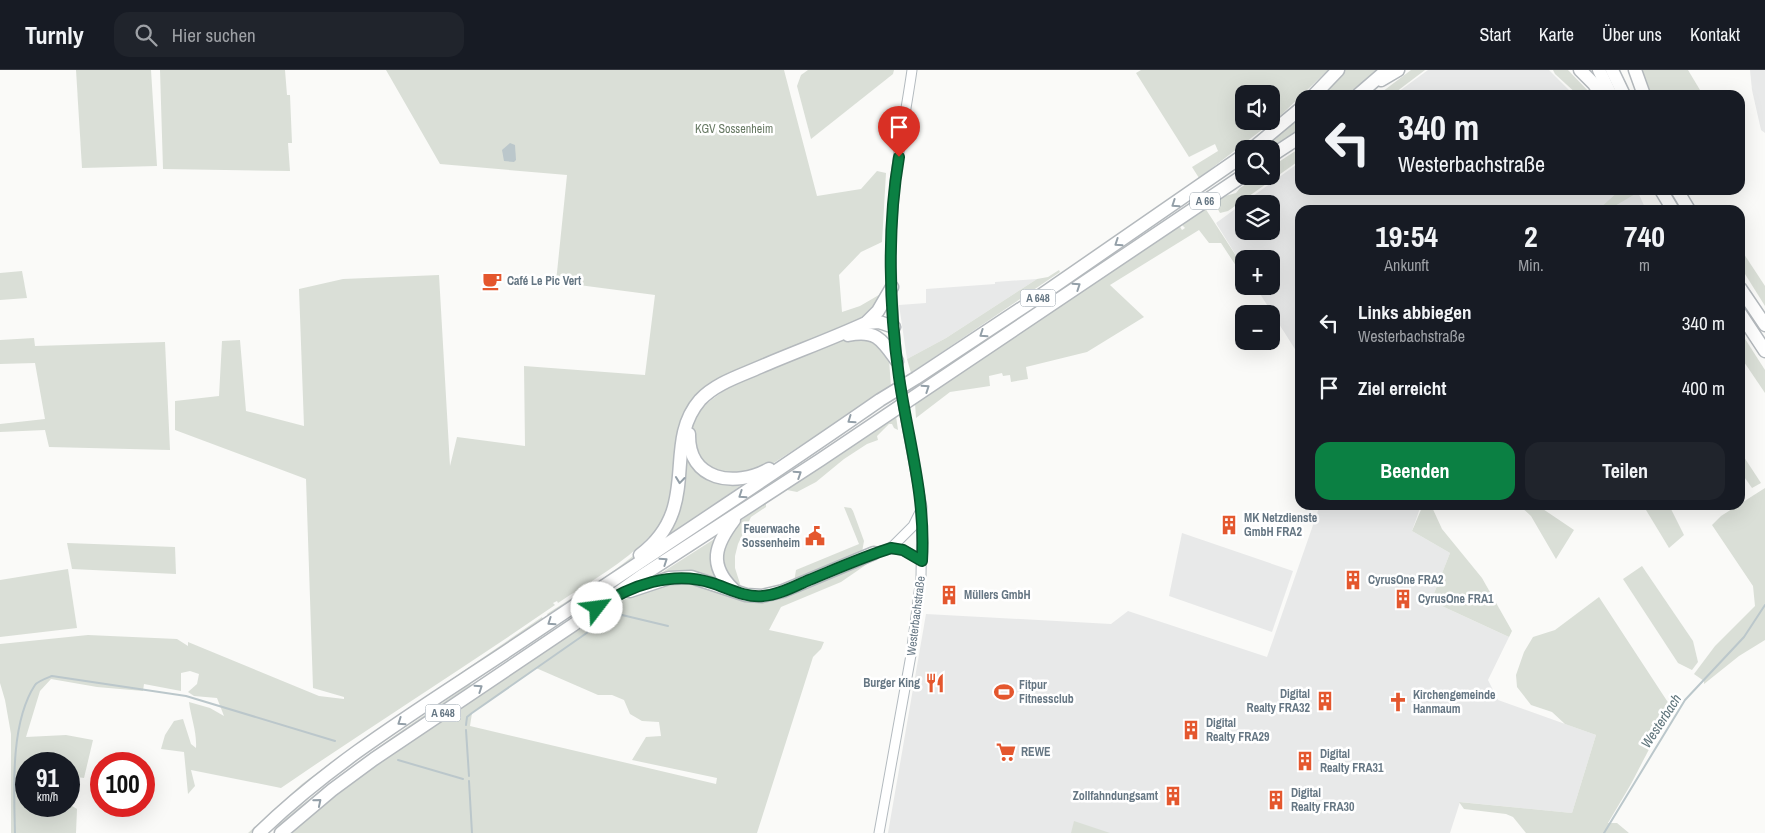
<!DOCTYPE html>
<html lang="de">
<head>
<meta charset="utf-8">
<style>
	:root { --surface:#171b24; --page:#20242c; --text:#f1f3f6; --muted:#9ea1a6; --line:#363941; --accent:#0b8043 }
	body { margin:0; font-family:"Archivo Narrow",sans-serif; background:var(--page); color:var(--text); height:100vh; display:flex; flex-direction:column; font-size:19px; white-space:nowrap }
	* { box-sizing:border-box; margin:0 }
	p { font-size:16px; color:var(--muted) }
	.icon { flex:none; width:28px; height:28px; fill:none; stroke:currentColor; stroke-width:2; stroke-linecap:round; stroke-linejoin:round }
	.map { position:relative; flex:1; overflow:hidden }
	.drawer { position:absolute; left:1295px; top:135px; width:450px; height:305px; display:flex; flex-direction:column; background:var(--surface); border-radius:15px; box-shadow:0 5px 20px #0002 }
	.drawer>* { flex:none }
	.banner { position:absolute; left:1295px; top:20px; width:450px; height:105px; border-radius:15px; box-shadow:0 5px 20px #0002; background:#171b24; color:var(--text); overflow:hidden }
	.fabs { position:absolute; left:1235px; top:15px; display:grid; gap:10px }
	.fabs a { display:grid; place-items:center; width:45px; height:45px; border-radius:10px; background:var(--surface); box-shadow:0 5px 20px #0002; font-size:25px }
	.speed { position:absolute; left:15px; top:682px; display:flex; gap:10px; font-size:25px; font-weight:700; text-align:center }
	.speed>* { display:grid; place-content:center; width:65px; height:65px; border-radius:50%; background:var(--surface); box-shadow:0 5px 20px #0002; line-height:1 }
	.speed small { font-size:12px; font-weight:400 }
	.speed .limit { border:8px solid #d22; background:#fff; color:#111 }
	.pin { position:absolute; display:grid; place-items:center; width:42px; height:42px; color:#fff; margin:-51px -21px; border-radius:50% 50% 50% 0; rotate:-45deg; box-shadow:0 0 5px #0007 }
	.pin .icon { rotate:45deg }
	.me { position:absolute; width:55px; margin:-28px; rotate:60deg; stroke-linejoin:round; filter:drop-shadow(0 0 4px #0008) }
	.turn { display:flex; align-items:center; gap:18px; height:105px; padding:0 20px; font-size:22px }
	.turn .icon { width:65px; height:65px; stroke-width:2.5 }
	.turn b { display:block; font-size:35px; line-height:42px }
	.eta { display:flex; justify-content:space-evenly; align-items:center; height:85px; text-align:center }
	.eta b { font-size:30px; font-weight:800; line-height:35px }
	.action { display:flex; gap:10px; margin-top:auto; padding:10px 20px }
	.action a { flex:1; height:58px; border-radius:15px; background:var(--accent); color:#fff; font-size:20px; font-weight:800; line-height:58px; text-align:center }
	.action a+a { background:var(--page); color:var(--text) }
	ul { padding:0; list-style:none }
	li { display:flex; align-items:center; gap:15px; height:65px; padding:0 20px }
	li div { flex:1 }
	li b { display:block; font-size:19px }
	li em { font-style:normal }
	header { display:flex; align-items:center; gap:30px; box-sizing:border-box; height:70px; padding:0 25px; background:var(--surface); border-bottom:1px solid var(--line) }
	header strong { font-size:24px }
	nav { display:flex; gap:28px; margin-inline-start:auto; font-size:18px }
	.search { width:350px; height:45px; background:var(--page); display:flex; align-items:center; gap:12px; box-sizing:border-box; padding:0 18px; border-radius:15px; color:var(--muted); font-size:19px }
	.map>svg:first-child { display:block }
</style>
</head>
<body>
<header>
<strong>Turnly</strong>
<div class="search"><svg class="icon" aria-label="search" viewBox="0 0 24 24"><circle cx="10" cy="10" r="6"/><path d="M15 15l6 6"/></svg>Hier suchen</div>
<nav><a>Start</a><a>Karte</a><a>Über uns</a><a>Kontakt</a></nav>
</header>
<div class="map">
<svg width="1765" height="763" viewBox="0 0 1765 763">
	<rect width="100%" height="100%" fill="#fafaf8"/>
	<!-- built -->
	<g fill="#e8e9e9" fill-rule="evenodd">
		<polygon points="1428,0 1549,0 1574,25 1394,25"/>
		<polygon points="1750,0 1765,0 1765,63 1761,60 1752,20"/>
		<path d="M1300 92V120H1637L1646 140H1300V287L1255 216H1271V189H1244V198L1216 153ZM1244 134H1271V161H1244Z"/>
		<polygon points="1037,209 946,268 907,289 899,235 926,233 926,219 995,214 995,212"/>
		<polygon points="1320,435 1421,435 1412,461 1450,483 1431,531 1509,567 1488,610 1498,630 1596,665 1572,743 1460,732 1450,763 888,763 926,544 1111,554 1128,541 1267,587"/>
		<polygon points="1182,463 1293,501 1272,562 1169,526"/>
	</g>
	<!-- green -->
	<g fill="#dadfd7" fill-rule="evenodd">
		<polygon points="76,0 151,0 157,96 82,98"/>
		<polygon points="160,0 285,0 287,25 290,25 292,73 288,73 290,101 163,99"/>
		<path d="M386 0H784L817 126 861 119 877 101 886 103 882 172 861 182 839 205 842 242 860 236 884 222C881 236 873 243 861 251 830 265 799 278 767 291 745 301 718 309 700 326 670 355 684 402 671 438 655 485 588 518 548 546L547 544C577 524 642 488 659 458L650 468 649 467C623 494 589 512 558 533L557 531 553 533 555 535C464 598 371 656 281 718L191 700 195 716 188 724 184 682 161 679 165 665 174 651 183 649 191 674 196 678C197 662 191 648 189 632L210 638 224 646 217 628 194 626 188 622 197 614 199 604 190 601 181 603V621L144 614 143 621 97 617 51 609 40 621 26 667 66 665 93 670 84 708 77 707V715H69V694H26V720L23 727 26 730V736H69V734L77 739 76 763H11V664L5 630 0 613V574L88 565 177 569 188 576V572L319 626 344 629V627L313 618 306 409 175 360V331L219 326 222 271 240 270 246 341 304 356 299 219 343 209 439 205 450 396 457 367 525 376 524 296 645 305 655 225 556 212 567 105 440 94Z"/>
		<polygon points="808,0 894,0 893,4 811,69 797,16 801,5"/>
		<path d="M1141 0H1328L1280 46 1199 108 1192 97 1218 81 1215 74 1189 87 1136 3ZM1244 24H1271V51H1244Z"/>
		<polygon points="1345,0 1378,0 1346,25 1322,25"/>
		<polygon points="1411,0 1425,0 1392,25 1378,25"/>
		<polygon points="1553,0 1568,0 1592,25 1578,25 1555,4"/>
		<polygon points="1642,0 1688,0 1703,25 1651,25"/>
		<polygon points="1300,46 1300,59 1271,79 1261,79"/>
		<polygon points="1300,78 1300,90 1228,141 1220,143 1214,132 1225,126 1236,123 1240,118 1258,106 1271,106 1271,97"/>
		<polygon points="1620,120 1642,120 1608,140 1598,140"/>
		<polygon points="1205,138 1244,198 1244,208 1221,173 1209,173 1199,160 1110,215 1144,247 1087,282 1026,297 1028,309 1011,312 1010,305 1003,306 1002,303 989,306 990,316 950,322 916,348 915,333 1179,155 1182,160 1185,158 1181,154 1199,144 1198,142"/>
		<polygon points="1740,178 1765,216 1765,236 1740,196"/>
		<polygon points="1059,200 1060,202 911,303 907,289 946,268 1037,209 1048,207"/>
		<polygon points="22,201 27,228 0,230 0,203"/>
		<polygon points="1740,261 1765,300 1765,323 1740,286"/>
		<polygon points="34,268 35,276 165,272 170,380 49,377 45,360 0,362 0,354 45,349 35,293 0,294 0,270"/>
		<path d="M851 268 874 270 889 289 891 317 769 396 759 401 724 405C717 401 702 395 698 388 669 337 741 311 776 297 797 288 819 279 840 270Z"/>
		<polygon points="896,346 898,360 894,358 892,354 889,354 877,366 878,370 867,374 844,389 816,412 797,422 787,420"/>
		<polygon points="686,380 688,383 740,416 661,472"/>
		<polygon points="1740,381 1761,413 1752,418 1740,401"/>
		<polygon points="1765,418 1765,570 1739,586 1704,614 1704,611 1694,604 1715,576 1755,536 1753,516 1712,455 1721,446"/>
		<polygon points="766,433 766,437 751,447 738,474 735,486 735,498 742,520 722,499 722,479 737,453"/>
		<polygon points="1423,435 1431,435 1442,459 1482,508 1512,561 1509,567 1431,531 1450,483 1412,461"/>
		<polygon points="1519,435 1537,435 1574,460 1556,489 1531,446"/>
		<polygon points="1643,435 1669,435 1684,465 1669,478"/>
		<polygon points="844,437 851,438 853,441 864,471 862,482 794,512 796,500 859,474"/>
		<polygon points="719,466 722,513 658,505"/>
		<polygon points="67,473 175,477 176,504 72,499"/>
		<path d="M873 490 841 512 781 537 769 560 824 572 821 579 813 587 757 763H290C392 677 507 607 618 533L647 517 691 512 720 521 743 531 763 532 784 526ZM536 598 598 625H612L624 630 630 644 642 651 659 652 661 666 646 667 632 690 717 708 716 714 470 656 472 643Z"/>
		<polygon points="1642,496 1693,571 1698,592 1692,600 1678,593 1623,509"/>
		<polygon points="68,499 77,558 0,567 0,510"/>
		<polygon points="1599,527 1671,637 1631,714 1608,753 1617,753 1629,763 1526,763 1513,747 1506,744 1464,739 1459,732 1572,743 1596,665 1565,654 1552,642 1531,635 1517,617 1516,605 1524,582 1533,567 1555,560"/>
		<polygon points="542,547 543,549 457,607 279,737 251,763 248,763 302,714 351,678"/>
		<path d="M470 614 471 615 364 689 310 730 279 757 278 755C338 703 404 659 470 614Z"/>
		<polygon points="1074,751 1110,763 1071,763"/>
	</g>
	<!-- water -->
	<polygon fill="#bbc7cb" points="510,73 515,75 516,90 514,92 504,91 502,80"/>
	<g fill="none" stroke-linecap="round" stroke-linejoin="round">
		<!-- stream -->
		<g stroke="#bbc7cb" stroke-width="2">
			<polyline points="466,655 467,647 472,643 611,546 622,545 668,556"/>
			<polyline points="466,660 469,706"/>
			<polyline points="398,690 463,709"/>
			<polyline points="469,711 472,763"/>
			<path d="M15 763C14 720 10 653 35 615 38 611 47 608 52 606L186 626 335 671"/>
			<polyline points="1604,763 1685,630 1744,567 1765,535"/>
		</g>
		<defs>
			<g id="secondary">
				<path d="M899 306C891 240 888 171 896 105 900 70 907 35 912 0"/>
				<polyline points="891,478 913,456 921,440"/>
				<path d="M874 483C897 476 903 478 922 491"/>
				<polyline points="879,763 911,585 921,507 922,437 904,340"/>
			</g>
			<g id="highway">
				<polyline points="1580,0 1594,14 1601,25"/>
				<polyline points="1599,0 1611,25"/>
				<polyline points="1612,0 1624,25"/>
				<polyline points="1635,0 1644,25"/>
				<polyline points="1381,10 1398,0"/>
				<polyline points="1314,25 1338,0"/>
				<polyline points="1358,25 1387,0"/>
				<polyline points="1252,79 1300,39"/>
				<polyline points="1271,86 1300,67"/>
				<polyline points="1661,120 1673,140"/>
				<polyline points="1677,120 1689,140"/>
				<polyline points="1740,218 1765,255"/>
				<polyline points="1740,243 1765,281"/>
				<polyline points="866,253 879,252 894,257"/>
				<path d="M848 265C876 259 882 270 897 291"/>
				<path d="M689 364C688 411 735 418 769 399"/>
				<path d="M640 485C703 438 661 375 700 330 716 313 740 306 760 297 795 282 831 269 866 253L878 241 892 217"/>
				<path d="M733 519C708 495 715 475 734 450"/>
				<polyline points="630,521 669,508 691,507 746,525 762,526 783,521 874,483"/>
				<path d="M259 763C331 693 418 640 501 585 627 500 755 417 880 330L916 308 1037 228 1244 85"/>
				<polyline points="281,763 332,720 374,689 573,555 643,505 820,390 1244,105"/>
			</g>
		</defs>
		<!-- secondary casing -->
		<use href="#secondary" stroke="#b3babf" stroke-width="11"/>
		<!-- highway casing -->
		<use href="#highway" stroke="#b4b9bd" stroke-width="15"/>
		<!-- secondary -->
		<use href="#secondary" stroke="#fff" stroke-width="9"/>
		<!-- highway -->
		<use href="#highway" stroke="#fff" stroke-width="12"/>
		<defs>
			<polyline id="secondary-bridge" points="899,306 904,340"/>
		</defs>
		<!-- secondary-bridge casing -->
		<use href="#secondary-bridge" stroke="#b3babf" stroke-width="11" stroke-linecap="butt"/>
		<!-- secondary-bridge -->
		<use href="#secondary-bridge" stroke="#fff" stroke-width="9"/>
	</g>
	<!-- one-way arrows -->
	<defs><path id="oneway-chevron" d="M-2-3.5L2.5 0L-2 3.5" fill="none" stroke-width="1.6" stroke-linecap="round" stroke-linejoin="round" transform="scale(1.25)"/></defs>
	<g stroke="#939fa8">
		<use href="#oneway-chevron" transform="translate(1175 134) rotate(146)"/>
		<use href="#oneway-chevron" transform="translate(1118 173) rotate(146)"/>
		<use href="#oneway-chevron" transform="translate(1077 216) rotate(-34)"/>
		<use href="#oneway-chevron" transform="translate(983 264) rotate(146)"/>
		<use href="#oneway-chevron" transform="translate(926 318) rotate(-34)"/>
		<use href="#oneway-chevron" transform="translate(851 350) rotate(145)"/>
		<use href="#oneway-chevron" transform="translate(798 404) rotate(-33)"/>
		<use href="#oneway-chevron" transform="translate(680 410) rotate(96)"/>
		<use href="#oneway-chevron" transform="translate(742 425) rotate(146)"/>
		<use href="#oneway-chevron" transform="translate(664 491) rotate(-34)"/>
		<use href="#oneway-chevron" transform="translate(551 552) rotate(146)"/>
		<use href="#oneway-chevron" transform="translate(479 618) rotate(-34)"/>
		<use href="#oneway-chevron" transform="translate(401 652) rotate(146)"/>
		<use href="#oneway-chevron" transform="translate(318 732) rotate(-40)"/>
	</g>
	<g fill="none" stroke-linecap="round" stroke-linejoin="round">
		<defs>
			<path id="route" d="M597 538C630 515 673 500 712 513 728 518 745 528 763 526 779 525 795 516 809 510 836 499 863 487 891 478L903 480 922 491C926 426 908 370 899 307 889 237 887 157 899 87"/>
		</defs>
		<!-- route casing -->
		<use href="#route" stroke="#07532c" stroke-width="12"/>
		<!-- route -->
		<use href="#route" stroke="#0b8043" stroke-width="9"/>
	</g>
	<!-- icons -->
	<defs>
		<symbol id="cafe-bare" viewBox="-9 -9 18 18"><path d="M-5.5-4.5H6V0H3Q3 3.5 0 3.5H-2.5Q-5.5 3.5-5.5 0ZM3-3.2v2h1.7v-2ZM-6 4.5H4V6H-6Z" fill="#e4572e" stroke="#fff" stroke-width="2.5" paint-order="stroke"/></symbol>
		<symbol id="building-bare" viewBox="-9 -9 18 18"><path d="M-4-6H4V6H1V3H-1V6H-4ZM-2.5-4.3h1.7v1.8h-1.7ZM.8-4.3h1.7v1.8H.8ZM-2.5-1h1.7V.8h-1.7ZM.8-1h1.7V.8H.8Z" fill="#e4572e" stroke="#fff" stroke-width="2.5" paint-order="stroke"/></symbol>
		<symbol id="civic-bare" viewBox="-9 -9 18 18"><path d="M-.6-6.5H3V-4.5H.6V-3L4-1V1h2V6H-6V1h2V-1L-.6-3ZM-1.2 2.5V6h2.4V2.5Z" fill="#e4572e" stroke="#fff" stroke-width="2.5" paint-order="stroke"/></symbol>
		<symbol id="restaurant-bare" viewBox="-9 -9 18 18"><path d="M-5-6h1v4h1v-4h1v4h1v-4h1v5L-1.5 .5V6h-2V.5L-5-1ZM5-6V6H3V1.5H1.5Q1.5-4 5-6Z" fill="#e4572e" stroke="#fff" stroke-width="2.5" paint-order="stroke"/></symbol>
		<symbol id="stadium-bare" viewBox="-9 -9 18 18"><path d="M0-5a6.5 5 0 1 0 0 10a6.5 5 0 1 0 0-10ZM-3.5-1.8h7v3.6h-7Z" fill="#e4572e" stroke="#fff" stroke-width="2.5" paint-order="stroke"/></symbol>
		<symbol id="church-bare" viewBox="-9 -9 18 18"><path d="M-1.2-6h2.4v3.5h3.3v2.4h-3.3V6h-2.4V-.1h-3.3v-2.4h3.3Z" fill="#e4572e" stroke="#fff" stroke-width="2.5" paint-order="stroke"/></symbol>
		<symbol id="supermarket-bare" viewBox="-9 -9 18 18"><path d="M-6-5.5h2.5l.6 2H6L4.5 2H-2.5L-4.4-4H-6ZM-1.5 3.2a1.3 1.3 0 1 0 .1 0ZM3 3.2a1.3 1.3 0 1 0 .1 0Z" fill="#e4572e" stroke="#fff" stroke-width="2.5" paint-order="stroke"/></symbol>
	</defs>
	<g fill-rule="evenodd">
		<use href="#cafe-bare" x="478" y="197" width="28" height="28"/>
		<use href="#building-bare" x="1215" y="441" width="28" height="28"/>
		<use href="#civic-bare" x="801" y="452" width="28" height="28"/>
		<use href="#building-bare" x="1339" y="496" width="28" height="28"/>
		<use href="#building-bare" x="935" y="511" width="28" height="28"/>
		<use href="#building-bare" x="1389" y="515" width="28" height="28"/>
		<use href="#restaurant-bare" x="921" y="599" width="28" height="28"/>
		<use href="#stadium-bare" x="990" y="608" width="28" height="28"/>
		<use href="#building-bare" x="1311" y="617" width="28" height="28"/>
		<use href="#church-bare" x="1384" y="618" width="28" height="28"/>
		<use href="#building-bare" x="1177" y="646" width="28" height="28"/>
		<use href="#supermarket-bare" x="992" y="668" width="28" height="28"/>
		<use href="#building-bare" x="1291" y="677" width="28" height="28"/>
		<use href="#building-bare" x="1159" y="712" width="28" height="28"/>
		<use href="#building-bare" x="1262" y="716" width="28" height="28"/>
	</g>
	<g text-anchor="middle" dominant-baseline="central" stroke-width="5" stroke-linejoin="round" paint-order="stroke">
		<!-- shield labels -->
		<g fill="#fff" stroke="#939fa8" stroke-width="1">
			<rect x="1190" y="122.5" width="30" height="17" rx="4"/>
			<rect x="1020.5" y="219.5" width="35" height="17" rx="4"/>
			<rect x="425.5" y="634.5" width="35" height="17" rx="4"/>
		</g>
		<g font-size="11" font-weight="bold" fill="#657683">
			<text x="1205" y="131">A 66</text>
			<text x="1038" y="228">A 648</text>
			<text x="443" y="643">A 648</text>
		</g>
		<!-- park labels -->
		<g font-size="12" fill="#687a64" stroke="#fff">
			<text x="734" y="59">KGV Sossenheim</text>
		</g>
		<!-- poi labels -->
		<g font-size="12" font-weight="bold" fill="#657683" stroke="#fff" text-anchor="start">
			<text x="507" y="211">Café Le Pic Vert</text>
			<text x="1244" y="448">MK Netzdienste<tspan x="1244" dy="14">GmbH FRA2</tspan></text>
			<text x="800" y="459" text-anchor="end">Feuerwache<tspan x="800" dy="14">Sossenheim</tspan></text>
			<text x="1368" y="510">CyrusOne FRA2</text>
			<text x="964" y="525">Müllers GmbH</text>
			<text x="1418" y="529">CyrusOne FRA1</text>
			<text x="920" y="613" text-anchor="end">Burger King</text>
			<text x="1019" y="615">Fitpur<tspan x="1019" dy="14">Fitnessclub</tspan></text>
			<text x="1310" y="624" text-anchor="end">Digital<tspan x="1310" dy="14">Realty FRA32</tspan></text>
			<text x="1413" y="625">Kirchengemeinde<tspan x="1413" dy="14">Hanmaum</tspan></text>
			<text x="1206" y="653">Digital<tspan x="1206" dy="14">Realty FRA29</tspan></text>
			<text x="1021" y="682">REWE</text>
			<text x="1320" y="684">Digital<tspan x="1320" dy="14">Realty FRA31</tspan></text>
			<text x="1291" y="723">Digital<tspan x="1291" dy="14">Realty FRA30</tspan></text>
			<text x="1158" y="726" text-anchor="end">Zollfahndungsamt</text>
		</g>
		<!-- street labels -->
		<g font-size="12" fill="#657683" stroke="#fff">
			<text transform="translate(916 546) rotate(-83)">Westerbachstraße</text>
		</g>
		<!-- water labels -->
		<g font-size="14" font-style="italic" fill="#60757c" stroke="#fff">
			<text transform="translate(1661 651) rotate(-57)">Westerbach</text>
		</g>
	</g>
</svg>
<div class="fabs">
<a><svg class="icon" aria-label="sound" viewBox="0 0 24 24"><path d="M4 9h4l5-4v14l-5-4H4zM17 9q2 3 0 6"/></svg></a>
<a><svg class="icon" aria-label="search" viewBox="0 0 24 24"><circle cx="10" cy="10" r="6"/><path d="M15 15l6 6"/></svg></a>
<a><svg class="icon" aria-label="layers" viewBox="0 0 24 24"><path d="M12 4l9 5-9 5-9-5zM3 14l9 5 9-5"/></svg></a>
<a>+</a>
<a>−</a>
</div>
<div class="speed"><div>91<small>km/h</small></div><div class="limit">100</div></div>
<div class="pin" style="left:899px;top:87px;background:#d93025"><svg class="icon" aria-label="arrive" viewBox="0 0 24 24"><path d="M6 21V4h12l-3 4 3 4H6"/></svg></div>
<svg class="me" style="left:597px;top:538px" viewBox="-20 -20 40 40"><circle r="19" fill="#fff"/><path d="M0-13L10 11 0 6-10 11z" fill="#0b8043"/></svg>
<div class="banner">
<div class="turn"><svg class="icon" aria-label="left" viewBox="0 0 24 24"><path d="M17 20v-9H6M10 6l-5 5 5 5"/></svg><div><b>340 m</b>Westerbachstraße</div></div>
</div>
<section class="drawer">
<div class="eta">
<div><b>19:54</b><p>Ankunft</p></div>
<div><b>2</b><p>Min.</p></div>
<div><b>740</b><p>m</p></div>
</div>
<ul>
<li><svg class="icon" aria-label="left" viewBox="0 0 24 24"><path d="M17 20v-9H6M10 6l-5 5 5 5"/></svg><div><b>Links abbiegen</b><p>Westerbachstraße</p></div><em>340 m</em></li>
<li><svg class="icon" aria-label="arrive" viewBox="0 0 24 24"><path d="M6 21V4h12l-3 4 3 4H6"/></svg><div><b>Ziel erreicht</b></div><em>400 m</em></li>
</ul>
<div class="action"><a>Beenden</a><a>Teilen</a></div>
</section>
</div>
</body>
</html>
